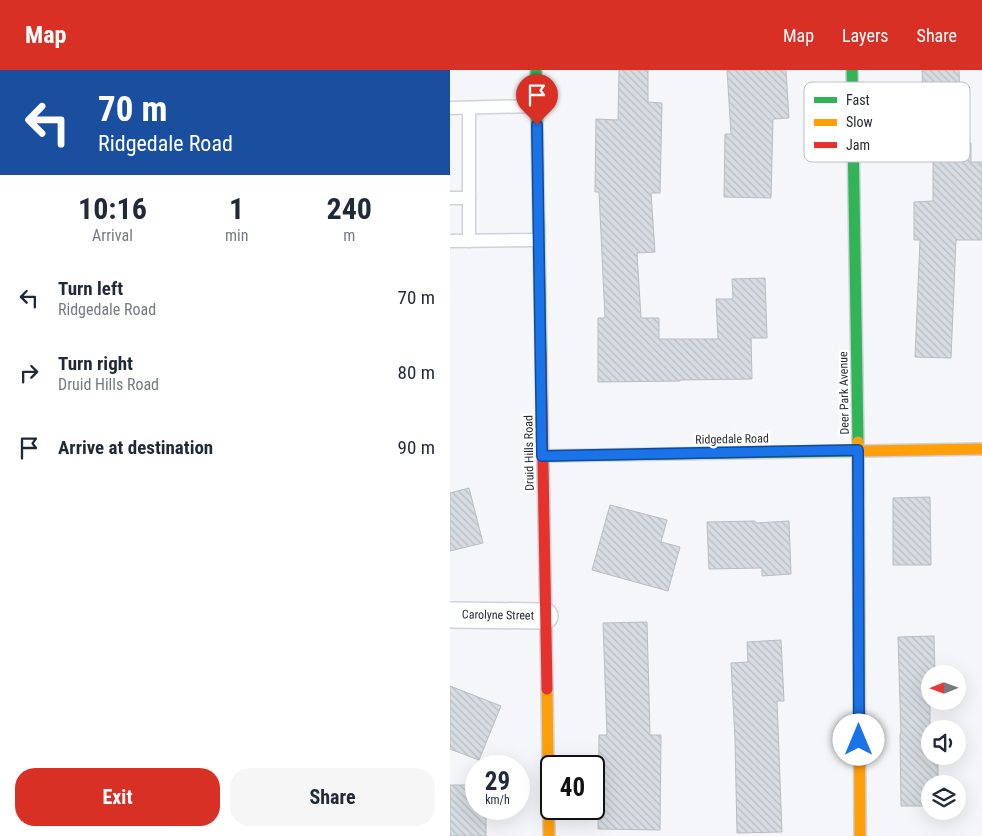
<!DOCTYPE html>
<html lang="en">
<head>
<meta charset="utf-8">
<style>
	:root { --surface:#fff; --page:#f6f6f7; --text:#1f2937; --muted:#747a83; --accent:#d93025 }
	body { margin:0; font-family:"Roboto Condensed",sans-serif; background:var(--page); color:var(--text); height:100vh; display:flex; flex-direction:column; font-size:19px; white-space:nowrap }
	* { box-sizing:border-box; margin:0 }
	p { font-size:16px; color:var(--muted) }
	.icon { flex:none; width:28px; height:28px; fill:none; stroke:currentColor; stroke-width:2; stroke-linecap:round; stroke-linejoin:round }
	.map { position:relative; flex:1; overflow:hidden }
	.panel { display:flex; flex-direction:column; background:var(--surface); width:450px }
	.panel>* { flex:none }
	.guide { background:#1a4fa0; color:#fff; overflow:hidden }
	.needle { width:32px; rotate:269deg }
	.controls { position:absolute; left:471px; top:595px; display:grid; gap:10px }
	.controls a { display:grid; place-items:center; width:45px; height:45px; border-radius:50%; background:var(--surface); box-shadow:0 5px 20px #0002; font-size:25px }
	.speed { position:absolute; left:15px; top:685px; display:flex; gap:10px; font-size:25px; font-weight:700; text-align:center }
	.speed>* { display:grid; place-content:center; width:65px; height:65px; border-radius:50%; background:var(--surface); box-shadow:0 5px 20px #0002; line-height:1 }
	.speed small { font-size:12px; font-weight:400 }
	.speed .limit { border:2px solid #111; border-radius:8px; background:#fff; color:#111 }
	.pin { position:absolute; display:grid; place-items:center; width:42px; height:42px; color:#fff; margin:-51px -21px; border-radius:50% 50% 50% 0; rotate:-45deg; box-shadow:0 0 5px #0007 }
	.pin .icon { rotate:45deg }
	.me { position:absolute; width:55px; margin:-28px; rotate:0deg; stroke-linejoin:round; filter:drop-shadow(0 0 4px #0008) }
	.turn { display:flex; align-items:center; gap:18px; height:105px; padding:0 15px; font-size:22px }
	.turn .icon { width:65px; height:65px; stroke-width:2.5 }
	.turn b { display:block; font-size:35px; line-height:42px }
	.eta { display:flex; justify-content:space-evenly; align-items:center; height:85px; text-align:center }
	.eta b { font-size:30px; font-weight:700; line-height:35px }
	.button { display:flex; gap:10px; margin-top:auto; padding:10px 15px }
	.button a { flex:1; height:58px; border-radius:20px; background:var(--accent); color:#fff; font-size:20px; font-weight:700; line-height:58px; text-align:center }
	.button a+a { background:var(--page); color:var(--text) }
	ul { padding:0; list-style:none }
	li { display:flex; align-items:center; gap:15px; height:75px; padding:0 15px }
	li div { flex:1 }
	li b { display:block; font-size:19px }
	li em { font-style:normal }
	header { display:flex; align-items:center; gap:30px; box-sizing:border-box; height:70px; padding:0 25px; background:var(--accent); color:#fff }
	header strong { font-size:24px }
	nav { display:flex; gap:28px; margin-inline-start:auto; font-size:18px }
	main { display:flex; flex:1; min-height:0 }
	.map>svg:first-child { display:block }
</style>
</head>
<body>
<header>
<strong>Map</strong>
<nav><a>Map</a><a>Layers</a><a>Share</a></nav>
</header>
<main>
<section class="panel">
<div class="guide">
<div class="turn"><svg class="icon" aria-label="left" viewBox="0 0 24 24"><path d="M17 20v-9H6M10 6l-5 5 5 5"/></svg><div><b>70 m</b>Ridgedale Road</div></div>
</div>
<div class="eta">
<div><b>10:16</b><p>Arrival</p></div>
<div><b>1</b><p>min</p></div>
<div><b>240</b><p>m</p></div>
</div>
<ul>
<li><svg class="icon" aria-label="left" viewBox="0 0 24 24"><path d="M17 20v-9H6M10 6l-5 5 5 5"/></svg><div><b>Turn left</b><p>Ridgedale Road</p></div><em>70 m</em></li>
<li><svg class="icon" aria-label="right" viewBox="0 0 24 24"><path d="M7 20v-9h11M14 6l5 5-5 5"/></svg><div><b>Turn right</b><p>Druid Hills Road</p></div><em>80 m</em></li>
<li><svg class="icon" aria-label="arrive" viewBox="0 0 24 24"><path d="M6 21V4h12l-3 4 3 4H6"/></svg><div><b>Arrive at destination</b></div><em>90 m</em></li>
</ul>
<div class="button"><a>Exit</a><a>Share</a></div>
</section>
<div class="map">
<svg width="532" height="766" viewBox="0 0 532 766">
	<defs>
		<pattern id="building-back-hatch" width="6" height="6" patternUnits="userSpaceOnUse" patternTransform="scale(1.25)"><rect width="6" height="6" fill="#d6dce1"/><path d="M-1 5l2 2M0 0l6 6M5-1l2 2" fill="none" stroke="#b8bdc2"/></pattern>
	</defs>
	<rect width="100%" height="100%" fill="#f4f6f9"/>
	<!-- building -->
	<g fill="url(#building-back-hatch)" stroke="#b7bdc1">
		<polygon points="169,0 198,0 198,32 212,33 210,123 201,123 205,182 187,183 191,248 209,248 209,269 268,269 266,229 283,229 282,209 315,208 317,268 301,268 302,309 230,310 230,311 148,312 148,248 155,248 149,122 145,122 146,49 168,50"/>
		<polygon points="277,0 336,0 339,48 323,49 321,128 274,127 275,64 281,64"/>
		<polygon points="472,0 509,0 510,26 473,26"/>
		<polygon points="483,73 521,73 521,92 532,92 532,170 506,170 501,288 465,287 470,170 464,170 464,132 483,131"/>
		<polygon points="19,418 33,473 0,481 0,423"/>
		<polygon points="480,427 481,495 443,495 443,428"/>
		<polygon points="160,435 217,450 211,472 230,477 218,521 142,500"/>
		<polygon points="305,451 306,453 339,451 341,504 312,506 312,498 259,499 257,452"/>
		<polygon points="197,552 200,665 211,665 210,760 148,759 149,665 157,665 153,553"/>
		<polygon points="484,566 485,604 480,604 480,631 486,631 486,633 480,633 480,686 488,686 488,714 480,714 480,736 451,736 450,664 451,664 448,567"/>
		<polygon points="331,570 334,631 327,631 332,762 287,763 285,669 281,593 298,592 297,572"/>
		<polygon points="0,616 51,636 29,690 0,679"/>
		<polygon points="0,715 26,715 26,739 36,739 36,766 0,766"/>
	</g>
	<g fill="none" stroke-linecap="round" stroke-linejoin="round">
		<defs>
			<g id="lane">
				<polyline points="0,38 86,36"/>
				<polyline points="0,128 19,128 19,38"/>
				<polyline points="0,171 89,170"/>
				<polyline points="19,171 19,128"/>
			</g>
			<polyline id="street" points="0,545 95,546"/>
			<g id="fast">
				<polyline points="86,0 91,283"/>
				<polyline points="402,0 408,372"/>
				<polyline points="92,386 413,381"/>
			</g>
			<g id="slow">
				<polyline points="408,372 410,766"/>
				<polyline points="413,381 532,379"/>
				<polyline points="97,619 99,766"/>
			</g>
			<polyline id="jam" points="91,283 97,619"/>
		</defs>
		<!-- lane casing -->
		<use href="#lane" stroke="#ced1d7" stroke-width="15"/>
		<!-- street casing -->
		<use href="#street" stroke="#ced1d7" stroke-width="28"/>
		<!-- fast casing -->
		<use href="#fast" stroke="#ced1d7" stroke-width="14"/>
		<!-- slow casing -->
		<use href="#slow" stroke="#ced1d7" stroke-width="14"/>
		<!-- jam casing -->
		<use href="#jam" stroke="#ced1d7" stroke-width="14"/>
		<!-- lane -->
		<use href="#lane" stroke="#fdfefe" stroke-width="12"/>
		<!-- street -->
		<use href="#street" stroke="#fdfefe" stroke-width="25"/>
		<!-- fast -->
		<use href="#fast" stroke="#30b455" stroke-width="11"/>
		<!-- slow -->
		<use href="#slow" stroke="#ff9f0a" stroke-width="11"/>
		<!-- jam -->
		<use href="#jam" stroke="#e5322d" stroke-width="11"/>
	</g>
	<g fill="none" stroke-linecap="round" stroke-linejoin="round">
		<defs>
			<polyline id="route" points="87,55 92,386 408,380 409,670"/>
		</defs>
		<!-- route casing -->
		<use href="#route" stroke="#114b97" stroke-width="12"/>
		<!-- route -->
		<use href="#route" stroke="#1a73e8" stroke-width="9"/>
	</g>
	<g text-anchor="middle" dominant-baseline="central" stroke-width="5" stroke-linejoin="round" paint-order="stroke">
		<!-- street labels -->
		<g font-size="12" fill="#282b36" stroke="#fff">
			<text transform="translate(394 323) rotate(-91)">Deer Park Avenue</text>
			<text transform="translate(282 369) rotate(-1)">Ridgedale Road</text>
			<text transform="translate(79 383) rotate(-91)">Druid Hills Road</text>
			<text transform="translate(48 545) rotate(1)">Carolyne Street</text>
		</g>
	</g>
	<!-- legend -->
	<rect x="354" y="12" width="166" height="80" rx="8" fill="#fff" stroke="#bebfc3" stroke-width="1"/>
	<rect x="364" y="27" width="23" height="6" fill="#30b455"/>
	<rect x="364" y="49" width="23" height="7" fill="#ff9f0a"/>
	<rect x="364" y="72" width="23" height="6" fill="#e5322d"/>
	<g font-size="14" fill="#282b36">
		<text x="396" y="35">Fast</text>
		<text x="396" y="57">Slow</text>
		<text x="396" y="80">Jam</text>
	</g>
</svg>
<div class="controls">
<a><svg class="needle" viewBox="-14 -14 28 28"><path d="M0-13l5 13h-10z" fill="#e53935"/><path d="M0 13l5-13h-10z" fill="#747a83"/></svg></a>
<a><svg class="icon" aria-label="sound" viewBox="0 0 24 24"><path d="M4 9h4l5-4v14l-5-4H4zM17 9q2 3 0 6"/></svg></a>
<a><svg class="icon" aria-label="layers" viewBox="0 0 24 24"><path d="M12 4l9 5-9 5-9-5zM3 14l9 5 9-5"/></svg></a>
</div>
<div class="speed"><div>29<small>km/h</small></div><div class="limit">40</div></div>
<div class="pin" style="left:87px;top:55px;background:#d93025"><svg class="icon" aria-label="arrive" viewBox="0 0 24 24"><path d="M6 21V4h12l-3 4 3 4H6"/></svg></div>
<svg class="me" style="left:409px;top:670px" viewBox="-20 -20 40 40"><circle r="19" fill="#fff"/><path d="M0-13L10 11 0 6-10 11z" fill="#1a73e8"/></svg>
</div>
</main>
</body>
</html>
